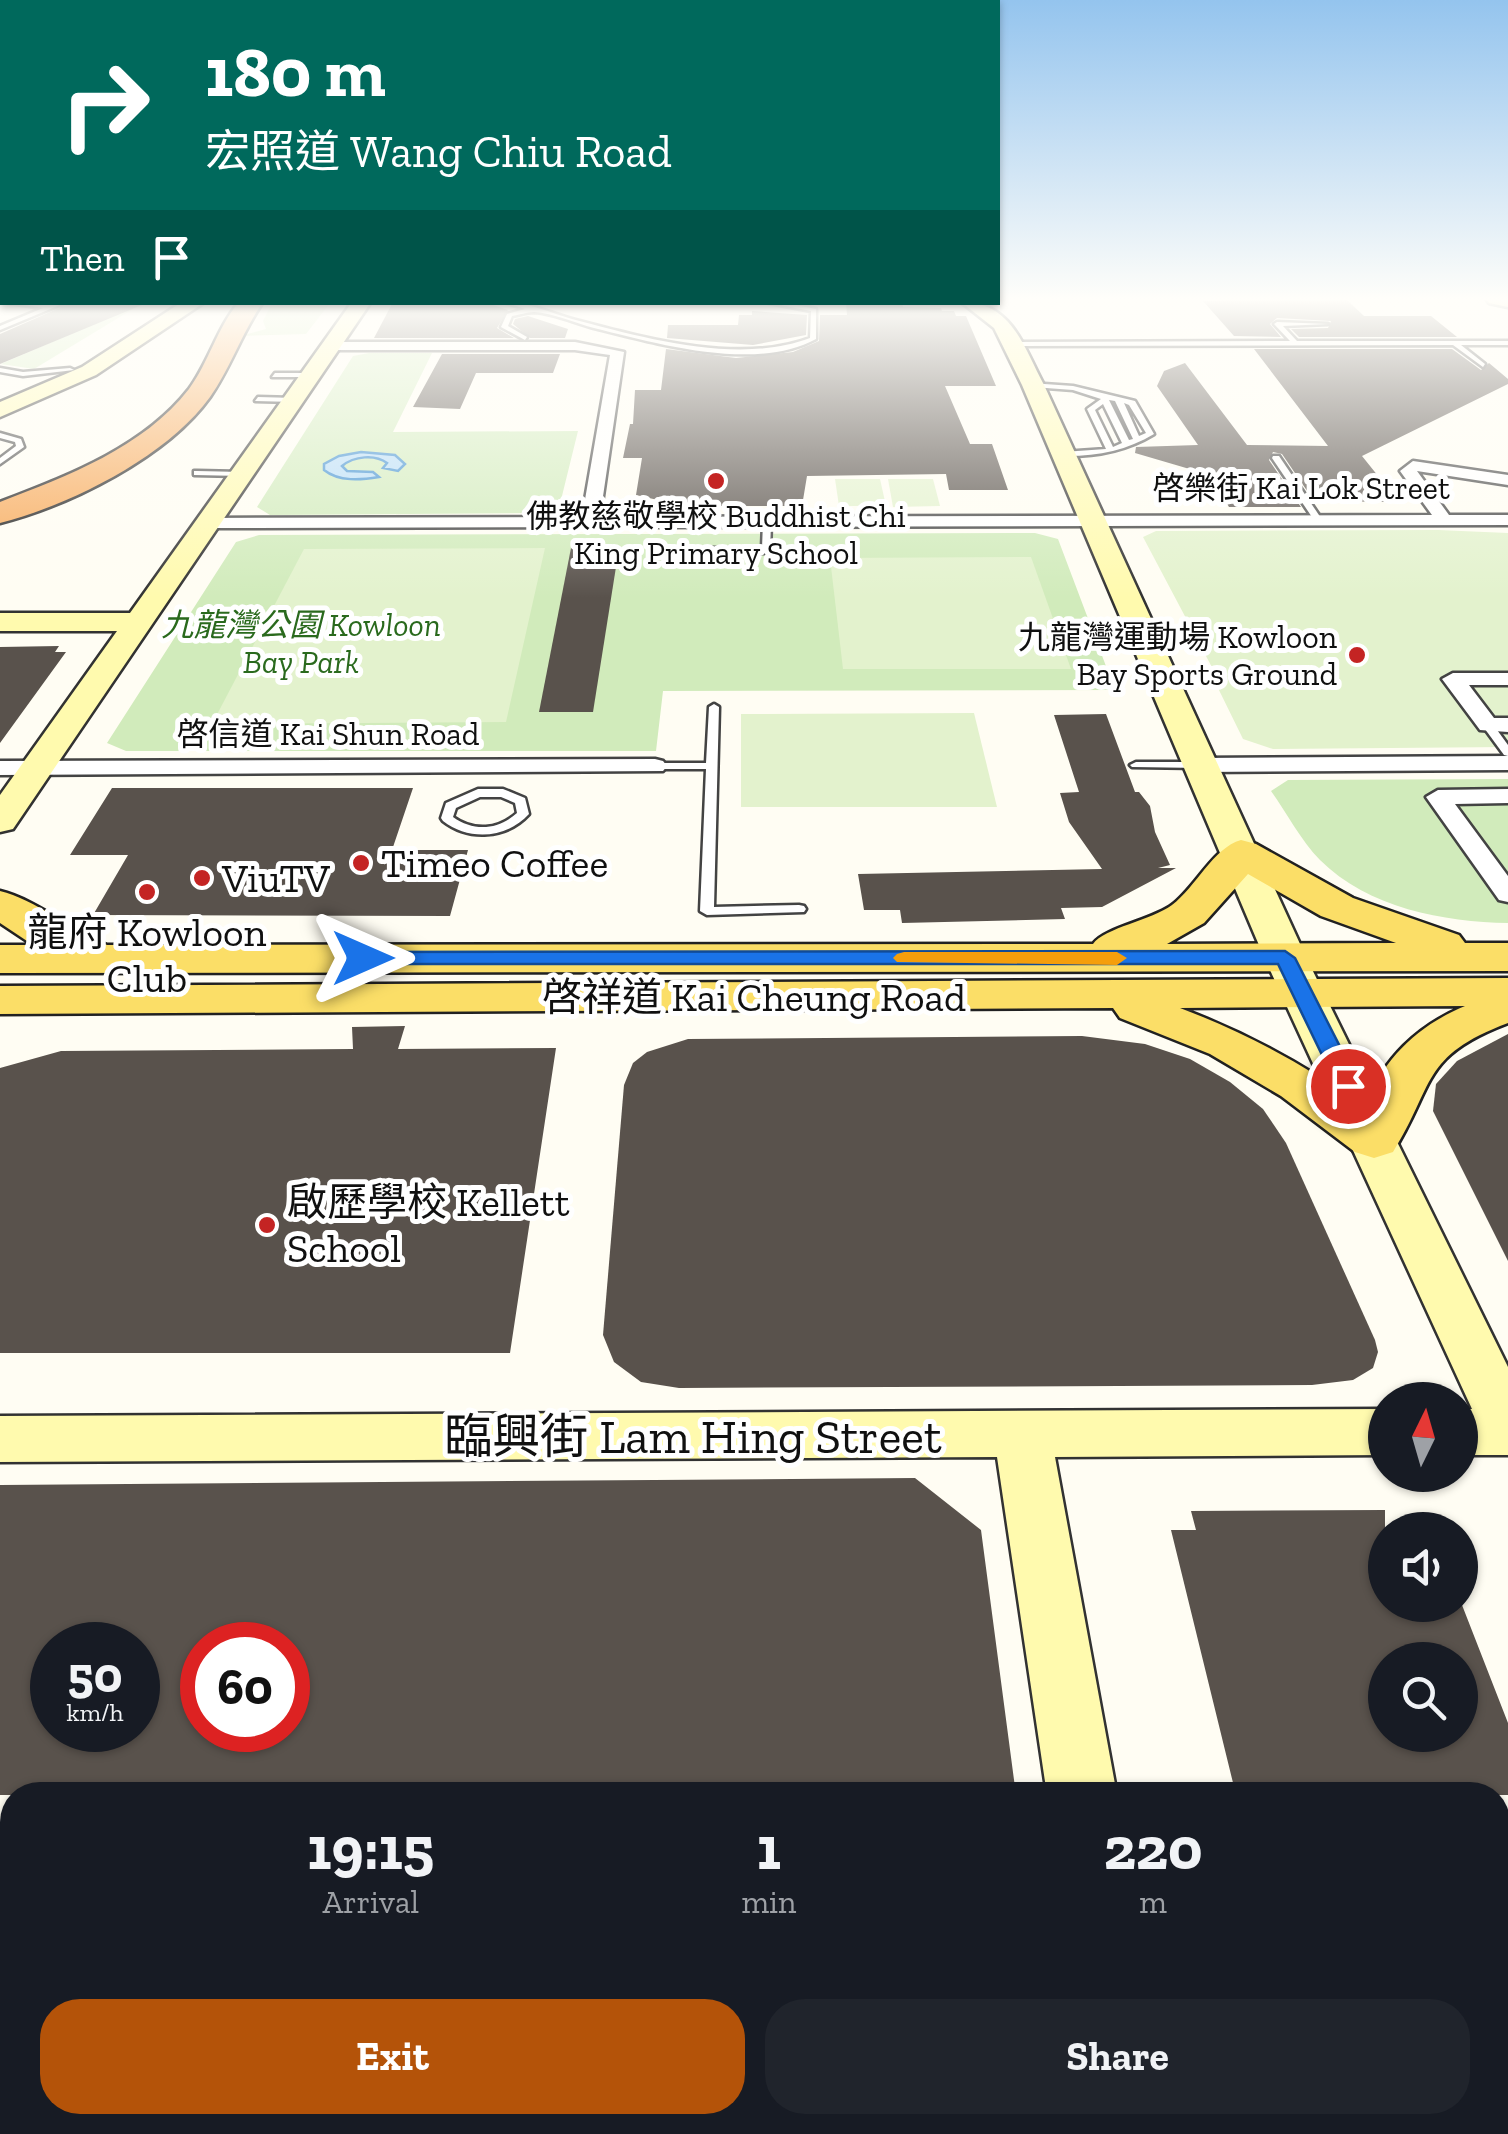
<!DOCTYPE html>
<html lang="en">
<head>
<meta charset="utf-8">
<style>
	:root { --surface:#171b24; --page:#20242c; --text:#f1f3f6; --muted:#9ea1a6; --accent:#b45309 }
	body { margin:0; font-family:"Zilla Slab","Noto Sans TC",serif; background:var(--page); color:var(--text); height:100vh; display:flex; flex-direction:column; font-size:38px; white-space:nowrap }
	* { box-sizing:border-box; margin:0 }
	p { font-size:32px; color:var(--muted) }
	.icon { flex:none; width:55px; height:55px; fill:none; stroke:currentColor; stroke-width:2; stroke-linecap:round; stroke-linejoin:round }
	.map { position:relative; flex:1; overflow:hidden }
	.panel { position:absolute; left:0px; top:1782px; width:1510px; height:352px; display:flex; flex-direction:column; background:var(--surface); border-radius:40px 40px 0 0; box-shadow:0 2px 8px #0004 }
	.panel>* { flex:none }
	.guide { position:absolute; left:0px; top:0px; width:1000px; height:305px; box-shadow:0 2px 8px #0004; background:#00695c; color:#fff; overflow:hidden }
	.needle { width:65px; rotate:5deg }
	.tools { position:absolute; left:1368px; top:1382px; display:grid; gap:20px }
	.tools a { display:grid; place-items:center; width:110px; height:110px; border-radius:50%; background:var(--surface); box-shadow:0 2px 8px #0004; font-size:50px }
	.speed { position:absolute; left:30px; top:1622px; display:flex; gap:20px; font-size:50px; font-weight:700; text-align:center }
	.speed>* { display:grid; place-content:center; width:130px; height:130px; border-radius:50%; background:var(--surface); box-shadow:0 2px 8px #0004; line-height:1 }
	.speed small { font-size:25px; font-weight:400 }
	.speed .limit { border:15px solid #d22; background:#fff; color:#111 }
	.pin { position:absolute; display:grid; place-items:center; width:85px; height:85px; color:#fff; margin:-42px; border:5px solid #fff; border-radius:50%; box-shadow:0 2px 10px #0007 }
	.me { position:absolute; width:110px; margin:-55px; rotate:90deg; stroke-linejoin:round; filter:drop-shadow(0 0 8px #0008) }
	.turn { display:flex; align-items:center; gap:35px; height:210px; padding:0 40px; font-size:45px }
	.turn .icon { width:130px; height:130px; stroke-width:2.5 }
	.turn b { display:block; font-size:70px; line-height:85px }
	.then { display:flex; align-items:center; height:95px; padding:0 40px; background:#0003; gap:20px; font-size:38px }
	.eta { display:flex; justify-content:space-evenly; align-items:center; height:170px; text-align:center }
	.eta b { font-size:60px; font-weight:700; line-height:70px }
	.button { display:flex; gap:20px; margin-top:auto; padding:20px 40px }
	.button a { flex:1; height:115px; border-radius:40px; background:var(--accent); color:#fff; font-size:40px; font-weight:700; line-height:115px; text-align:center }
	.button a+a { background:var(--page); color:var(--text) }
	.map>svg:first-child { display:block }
</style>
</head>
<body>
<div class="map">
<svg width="1508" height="2134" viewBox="0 0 1508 2134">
	<rect width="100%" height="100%" fill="#fffdf3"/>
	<!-- green -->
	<g fill="#d1ebbb">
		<polygon points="272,303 330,303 306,334 240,336 266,329 263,321"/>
		<polygon points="129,309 133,309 34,369 1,364"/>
		<polygon points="369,353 432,353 393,432 578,431 560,504 533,513 270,515 257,507 353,356"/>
		<polygon points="1035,533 1058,539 1115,690 663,691 656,751 126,751 107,743 236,542 259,535"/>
		<path d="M1508 779V923C1444 922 1368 908 1320 860 1301 841 1287 813 1271 791L1288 780Z"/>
	</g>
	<!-- pitch -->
	<g fill="#e3f2cd">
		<polygon points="835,479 880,479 886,506 839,506"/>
		<polygon points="888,479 933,479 940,506 893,507"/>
		<polygon points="1438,530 1508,533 1508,747 1273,749 1243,739 1217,686 1215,673 1143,537 1156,531"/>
		<polygon points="545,548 506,722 212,724 304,549"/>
		<polygon points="1031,557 1071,669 843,669 830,558"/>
		<polygon points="974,713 997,807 741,807 741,714"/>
	</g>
	<!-- water -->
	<path fill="#b6dcf8" stroke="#3b8dd1" stroke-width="2.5" d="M361 452 395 455 405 464 398 471 383 468 387 463C375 454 354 456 342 466L347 471 373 472 379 477C361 480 339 482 324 470V464L339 456Z"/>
	<!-- building -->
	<g fill="#59524c" fill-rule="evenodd">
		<polygon points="1347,300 1364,316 1431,316 1457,337 1299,337 1291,329 1328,328 1331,321 1277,318 1270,324 1281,337 1234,336 1203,301"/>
		<polygon points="73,302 149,302 0,364 0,334"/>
		<polygon points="393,302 484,302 508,310 497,328 514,338 374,338"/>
		<polygon points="846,302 902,302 903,307 941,308 942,311 954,311 956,316 966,316 996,386 945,386 970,444 992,444 1008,490 949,490 946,474 807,476 802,506 684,506 636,495 642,458 623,458 630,424 633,424 635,390 661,390 666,349 736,358 793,352 819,341 820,315 847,315"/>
		<polygon points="752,311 807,315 806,335 753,345 667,338 668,325 738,325 739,315 752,315"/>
		<polygon points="528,316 568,329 565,338 530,338 513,324 515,319"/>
		<polygon points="1254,349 1452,349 1481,370 1489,363 1508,379 1508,384 1362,456 1399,502 1314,501 1282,454 1273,452 1269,460 1301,507 1229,507 1210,475 1135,453 1136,447 1198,445 1157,386 1164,371 1185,363 1247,445 1328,446"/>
		<polygon points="442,354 560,354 553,373 476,373 460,409 413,407"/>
		<polygon points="571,548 619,548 593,712 539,712"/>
		<polygon points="59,646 55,652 66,652 0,743 0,647"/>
		<polygon points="1106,714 1135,792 1139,792 1150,806 1155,832 1170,865 1158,868 1176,868 1102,907 1061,908 1065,919 902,923 900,910 864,910 858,874 1102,869 1069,822 1060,793 1079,792 1054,715"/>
		<polygon points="112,788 413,788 392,850 468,850 450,916 93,915 128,855 70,855"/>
		<polygon points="405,1026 398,1049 556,1048 510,1353 0,1353 0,1068 61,1051 353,1049 352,1027"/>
		<polygon points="1508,1034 1508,1261 1433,1111 1436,1084 1457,1061"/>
		<polygon points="1082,1036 1145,1044 1190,1059 1230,1082 1263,1109 1286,1143 1375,1340 1378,1352 1373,1368 1353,1380 1312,1385 679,1388 641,1382 614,1362 603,1335 624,1085 633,1063 647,1052 688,1039"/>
		<path d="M915 1478 981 1530 1016 1795H0V1485ZM52 1645H138V1730H52ZM202 1645H288V1730H202Z"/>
		<path d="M1385 1510V1605H1462L1508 1723V1795H1236L1171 1530H1196L1191 1511ZM1385 1660H1460V1735H1385Z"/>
	</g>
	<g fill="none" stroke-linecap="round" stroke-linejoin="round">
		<defs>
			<g id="lane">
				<polygon points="3,302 50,305 67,302 0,330 0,326 43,308"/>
				<path d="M504 302C527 302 550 313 572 319 644 338 739 365 810 338L811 311 764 302H781L816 309V339C756 372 658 344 594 328 575 323 553 313 534 312 528 312 518 315 512 316L508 326 527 337 525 340 501 327 507 314 525 309Z"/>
				<polygon points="1277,322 1328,324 1283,326 1297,341 1508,341 1508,345 1461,345 1485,364 1483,367 1453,345 1012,346 1009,344 1012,342 1290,341 1274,324"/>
				<polygon points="0,368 23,372 70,368 74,370 23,376 0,372"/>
				<polygon points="275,373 312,373 316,375 312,377 272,377"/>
				<path d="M1030 383 1073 386 1135 401 1154 434C1126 451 1095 457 1060 456L1059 454 1063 452 1106 449 1087 409 1101 399 1073 390 1033 387ZM1109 400 1115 401 1133 439 1129 440ZM1124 403 1129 405 1146 433 1139 436ZM1103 404 1122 443 1113 447 1095 410Z"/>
				<polygon points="258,397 295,398 299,400 295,402 255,401"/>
				<polygon points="0,433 21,439 24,447 0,464 0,458 16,446 15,442 0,438"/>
				<polygon points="1273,456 1279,456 1323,521 1322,523 1316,523 1272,458"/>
				<polygon points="197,471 242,472 246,474 242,476 194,475 194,471"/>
				<polygon points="767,519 771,522 770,553 662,554 657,551 662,548 762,548 763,522"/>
				<polygon points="714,704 719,707 714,907 799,905 804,906 806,909 804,912 707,915 700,911 706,769 655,769 649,766 655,763 706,763 709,707"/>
				<polygon points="1488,722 1492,723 1508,745 1508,756 1504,755 1482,725"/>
				<polygon points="1136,762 1201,762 1207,765 1201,768 1132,767 1130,765"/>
				<path d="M478 789H503L525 798 529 814C506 839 469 841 443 821L441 818 446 803ZM480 797H501L515 803 517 813C498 830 474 832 453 817L456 808Z"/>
			</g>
			<g id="street">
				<polygon points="575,342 624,352 600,517 1432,515 1400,471 1413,461 1508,475 1508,485 1417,471 1449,515 1508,515 1508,525 206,528 197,523 206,518 582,517 610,355 575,350 332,350 325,346 332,342"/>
				<polygon points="1453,673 1508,673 1508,685 1469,685 1494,718 1508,718 1508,732 1480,730 1442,679"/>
				<polygon points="1508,756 1508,770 1201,772 1189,765 1201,758"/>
				<polygon points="655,759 663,761 667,766 663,771 0,775 0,761"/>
				<polygon points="1508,789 1508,803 1455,804 1508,876 1508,902 1499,900 1426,797 1438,790"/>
			</g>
			<g id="secondary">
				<polygon points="182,302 205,302 96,375 0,417 0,402 82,367"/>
				<polygon points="352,302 371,302 13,829 0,832 0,795 117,631 0,631 0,613 130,613"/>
				<path d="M961 302C1012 302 1023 346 1044 385L1306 957 1508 1367V1455H1460V1409H1472L1264 957 1022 385 994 328Z"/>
				<polygon points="1385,1409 1385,1455 1055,1457 1117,1795 1047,1795 997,1457 0,1462 0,1416"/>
				<polygon points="1097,2122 1178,2122 1180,2134 1098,2134"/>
			</g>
			<g id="primary">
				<polygon points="1486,299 1508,299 1508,307 1489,303"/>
				<path d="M1241 840 1256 844 1353 898 1459 935 1465 943H1508V971L0 973V945H33L0 923V891C34 899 72 930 107 945L1093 944C1104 928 1152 920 1172 905 1196 887 1213 848 1241 840ZM1248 874 1321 916 1396 943 1167 944 1204 923Z"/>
				<path d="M1508 978V1023C1420 1056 1435 1085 1393 1152L1374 1158 1355 1152 1281 1096 1210 1054 1120 1018 1113 1008 0 1014V986ZM1465 1006C1415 1027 1386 1058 1363 1106 1305 1065 1247 1033 1180 1008Z"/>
			</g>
			<path id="highway" d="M239 302H263C242 332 231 367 210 397 167 457 70 505 0 523V502C67 476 143 448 189 389 209 362 217 328 239 302Z"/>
		</defs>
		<!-- lane casing -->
		<use href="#lane" stroke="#434343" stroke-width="5"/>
		<!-- street casing -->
		<use href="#street" stroke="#434343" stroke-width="5"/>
		<!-- secondary casing -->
		<use href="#secondary" stroke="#323232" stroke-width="5"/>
		<!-- primary casing -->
		<use href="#primary" stroke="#212121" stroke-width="5"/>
		<!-- highway casing -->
		<use href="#highway" stroke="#212121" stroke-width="5"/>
		<!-- lane -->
		<use href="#lane" fill="#fff" fill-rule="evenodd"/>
		<!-- street -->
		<use href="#street" fill="#fff" fill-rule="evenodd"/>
		<!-- secondary -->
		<use href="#secondary" fill="#fffaae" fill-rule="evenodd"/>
		<!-- primary -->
		<use href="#primary" fill="#fbde67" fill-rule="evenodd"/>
		<!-- highway -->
		<use href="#highway" fill="#f7a959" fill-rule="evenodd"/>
	</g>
	<!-- sky -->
	<linearGradient id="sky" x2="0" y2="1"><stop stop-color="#94c4ee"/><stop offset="0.5" stop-color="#fffefa"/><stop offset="1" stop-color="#fffefa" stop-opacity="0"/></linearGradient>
	<rect width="1508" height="598" fill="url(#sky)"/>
	<!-- route -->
	<polygon fill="#1a73e8" stroke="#114b97" stroke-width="2.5" points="1285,951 1295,958 1360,1086 1357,1091 1348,1093 1337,1086 1278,964 363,964 353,958 363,952"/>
	<!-- slow -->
	<polygon fill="#f59e0b" points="904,952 1117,952 1127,958 1117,965 897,962 893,958 897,954"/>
	<!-- markers -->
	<g fill="#c42423" stroke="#fff" stroke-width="4">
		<circle cx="716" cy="481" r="10"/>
		<circle cx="1357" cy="655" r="10"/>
		<circle cx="361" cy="863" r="10"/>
		<circle cx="202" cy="878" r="10"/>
		<circle cx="147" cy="892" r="10"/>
		<circle cx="267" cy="1225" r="10"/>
	</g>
	<g text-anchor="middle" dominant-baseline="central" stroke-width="10" stroke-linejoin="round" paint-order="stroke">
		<!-- far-street labels -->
		<g font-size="32" fill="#101010" stroke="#fff">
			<text x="1301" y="488">啓樂街 Kai Lok Street</text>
			<text x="328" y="734">啓信道 Kai Shun Road</text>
		</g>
		<!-- far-poi labels -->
		<g font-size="32" fill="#101010" stroke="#fff">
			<text x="716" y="516">佛教慈敬學校 Buddhist Chi<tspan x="716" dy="37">King Primary School</tspan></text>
			<text x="1337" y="637" text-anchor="end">九龍灣運動場 Kowloon<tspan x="1337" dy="37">Bay Sports Ground</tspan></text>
		</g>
		<!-- far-park labels -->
		<g font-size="32" font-style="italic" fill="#2a6a1d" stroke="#fff">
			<text x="301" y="625">九龍灣公園 Kowloon<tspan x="301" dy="37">Bay Park</tspan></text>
		</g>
		<!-- poi labels -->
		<g font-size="40" fill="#101010" stroke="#fff" text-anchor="start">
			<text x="381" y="863">Timeo Coffee</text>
			<text x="222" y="878">ViuTV</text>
			<text x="147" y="932" text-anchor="middle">龍府 Kowloon<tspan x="147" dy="46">Club</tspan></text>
			<text x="287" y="1202">啟歷學校 Kellett<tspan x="287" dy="46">School</tspan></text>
		</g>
		<!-- street labels -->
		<g font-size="40" fill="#101010" stroke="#fff">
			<text x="754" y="997">啓祥道 Kai Cheung Road</text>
		</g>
		<!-- near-street labels -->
		<g font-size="48" fill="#101010" stroke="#fff">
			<text x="693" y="1436">臨興街 Lam Hing Street</text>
		</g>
	</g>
</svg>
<div class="tools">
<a><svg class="needle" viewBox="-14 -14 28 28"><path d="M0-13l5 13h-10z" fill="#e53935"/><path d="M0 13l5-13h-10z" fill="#9ea1a6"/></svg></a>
<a><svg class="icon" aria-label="sound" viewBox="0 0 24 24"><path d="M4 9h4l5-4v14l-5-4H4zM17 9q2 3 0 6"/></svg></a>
<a><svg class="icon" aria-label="search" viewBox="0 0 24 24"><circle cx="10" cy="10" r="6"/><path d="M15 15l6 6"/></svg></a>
</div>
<div class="speed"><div>50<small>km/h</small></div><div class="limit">60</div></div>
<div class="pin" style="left:1348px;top:1086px;background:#d93025"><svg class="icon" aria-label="arrive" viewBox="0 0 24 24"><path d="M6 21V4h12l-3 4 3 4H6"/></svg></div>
<svg class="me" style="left:363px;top:958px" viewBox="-20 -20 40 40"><path d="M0-17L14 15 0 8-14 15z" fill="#1a73e8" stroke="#fff" stroke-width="4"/></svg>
<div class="guide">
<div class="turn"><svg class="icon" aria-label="right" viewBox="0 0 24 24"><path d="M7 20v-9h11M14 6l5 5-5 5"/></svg><div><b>180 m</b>宏照道 Wang Chiu Road</div></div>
<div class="then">Then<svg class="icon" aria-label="arrive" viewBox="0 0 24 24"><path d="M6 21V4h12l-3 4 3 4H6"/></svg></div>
</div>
<section class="panel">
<div class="eta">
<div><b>19:15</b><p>Arrival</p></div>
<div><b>1</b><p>min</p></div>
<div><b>220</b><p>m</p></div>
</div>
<div class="button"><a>Exit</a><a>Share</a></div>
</section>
</div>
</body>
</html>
